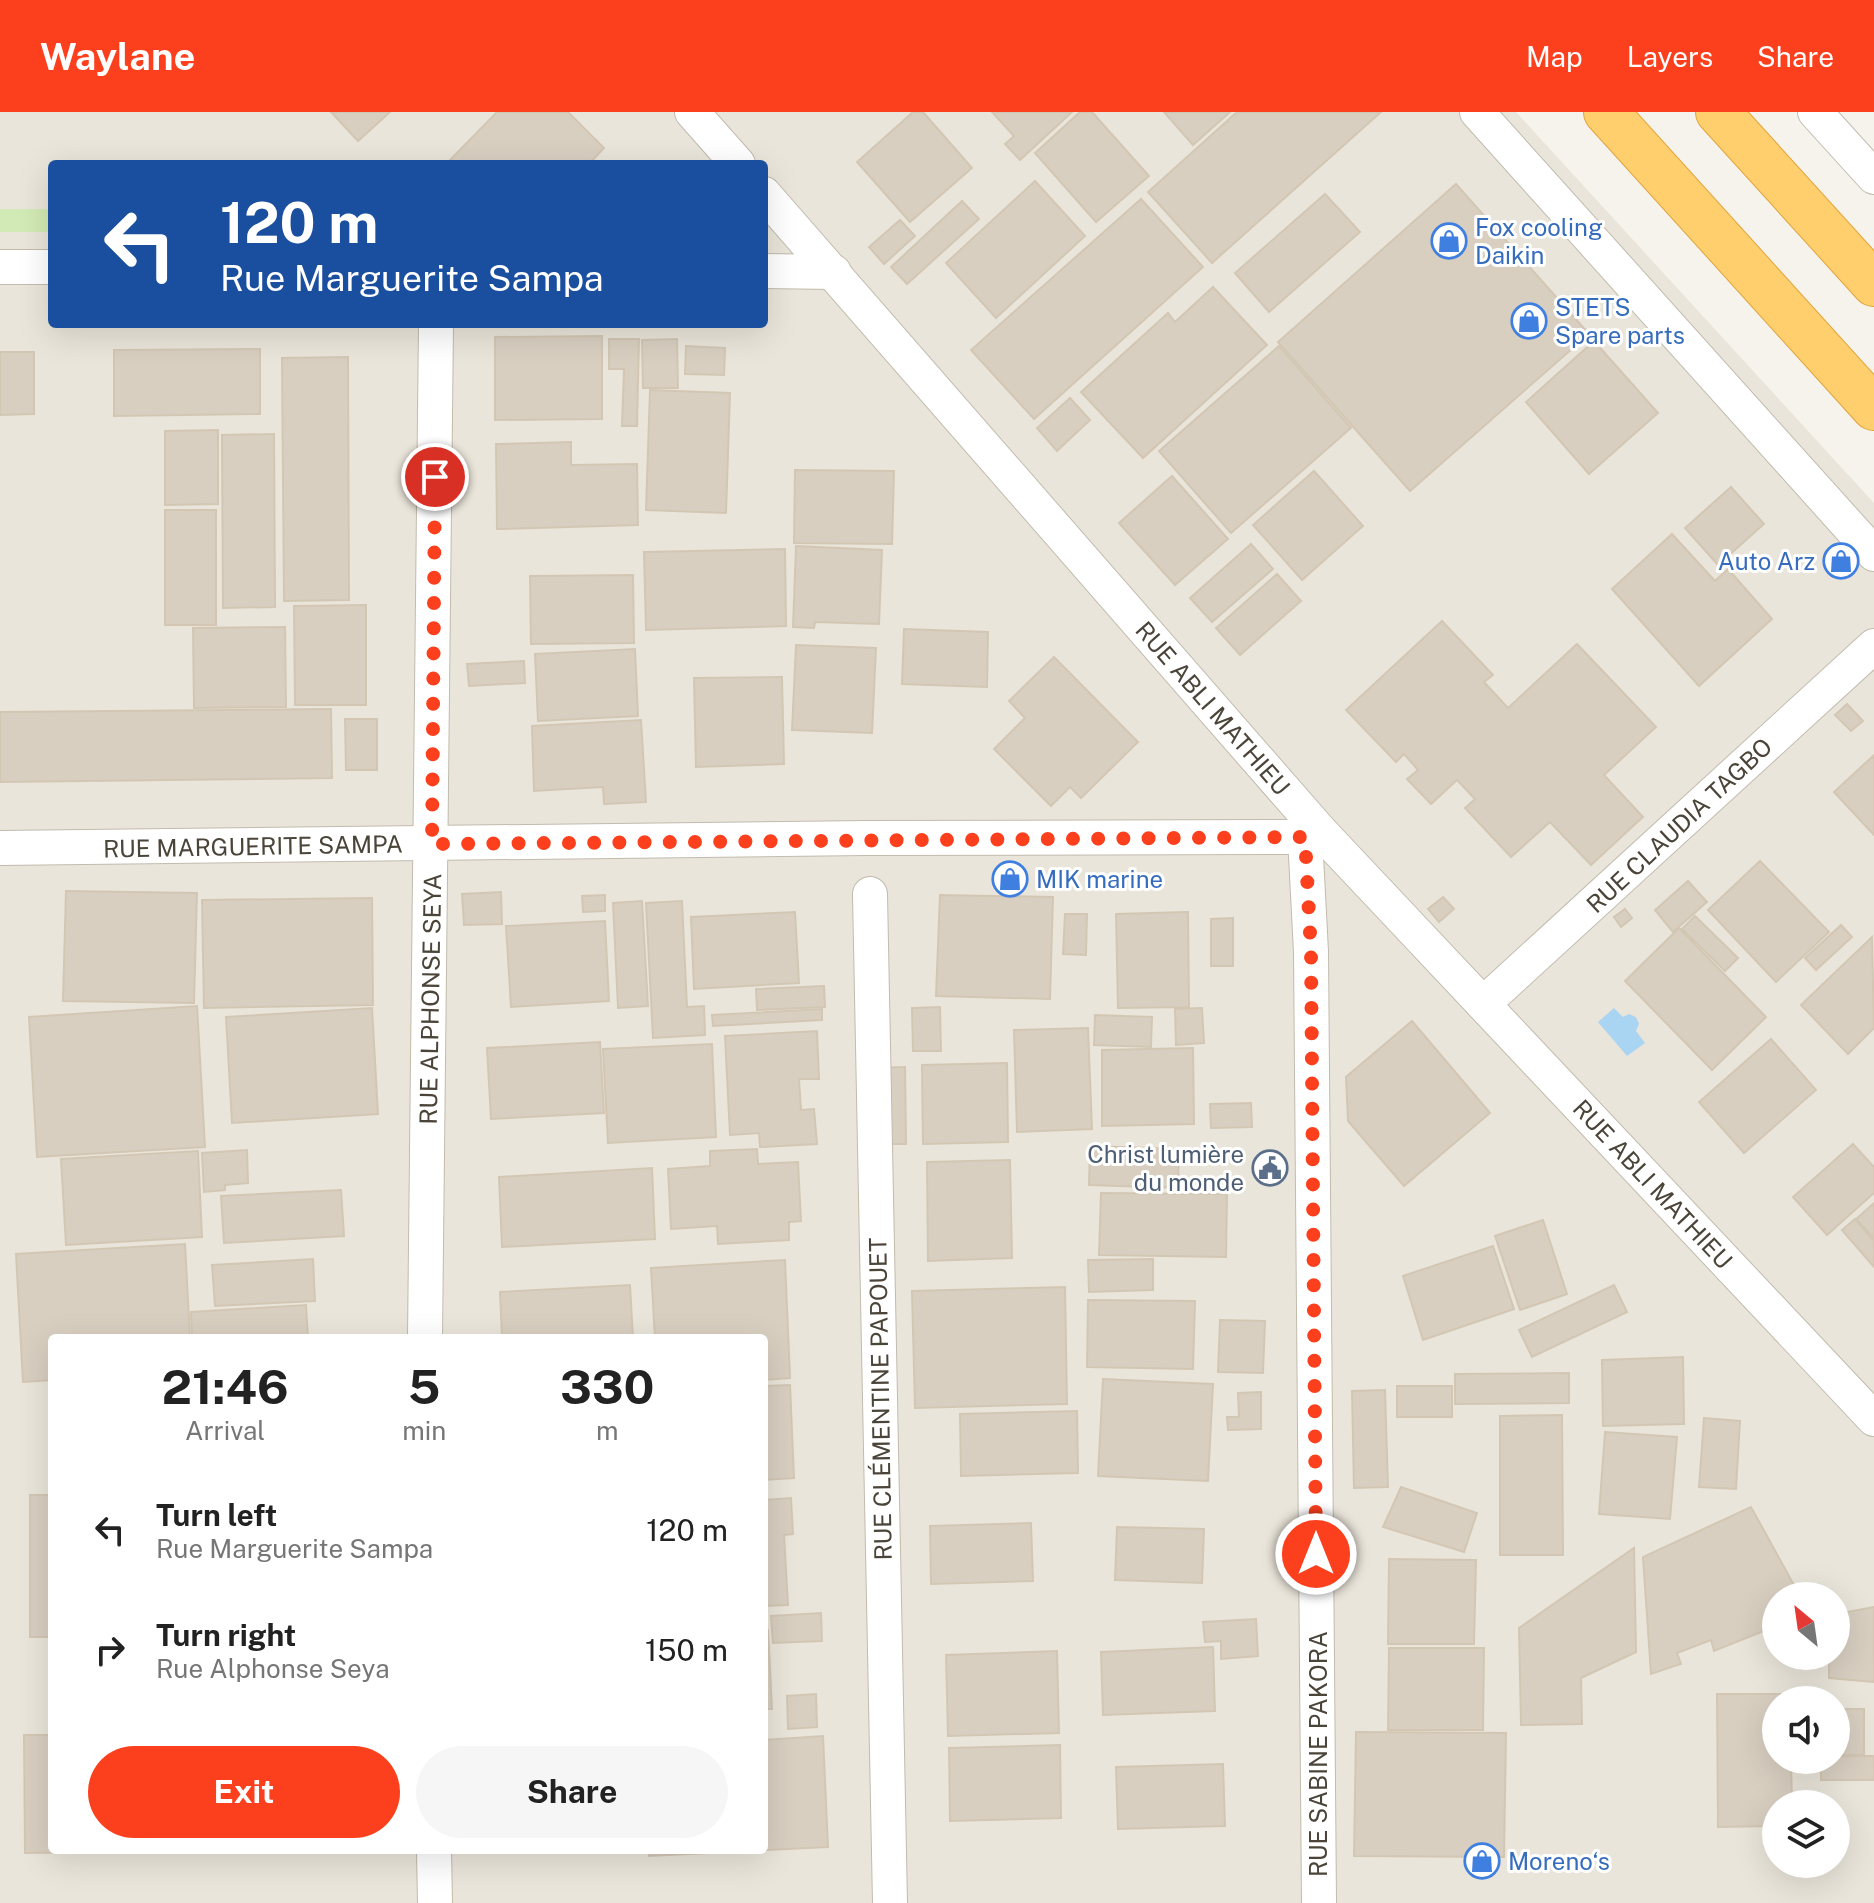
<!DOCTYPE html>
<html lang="en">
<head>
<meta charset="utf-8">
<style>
	:root { --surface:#fff; --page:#f6f6f6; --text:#222; --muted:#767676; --accent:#fc3f1d }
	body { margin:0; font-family:"Public Sans",sans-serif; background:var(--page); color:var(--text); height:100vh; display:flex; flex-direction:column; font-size:30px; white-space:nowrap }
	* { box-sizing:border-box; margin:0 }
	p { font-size:26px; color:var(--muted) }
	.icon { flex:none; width:44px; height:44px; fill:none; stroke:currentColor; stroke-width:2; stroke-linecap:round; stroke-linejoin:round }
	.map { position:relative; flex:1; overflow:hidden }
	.drawer { position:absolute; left:48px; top:1222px; width:720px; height:520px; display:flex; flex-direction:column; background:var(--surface); border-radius:8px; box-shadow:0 8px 32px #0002 }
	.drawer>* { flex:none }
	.guide { position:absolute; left:48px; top:48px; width:720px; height:168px; border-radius:8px; box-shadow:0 8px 32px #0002; background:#1a4fa0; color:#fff; overflow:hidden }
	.needle { width:52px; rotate:331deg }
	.controls { position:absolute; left:1762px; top:1470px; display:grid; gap:16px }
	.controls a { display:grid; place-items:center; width:88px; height:88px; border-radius:50%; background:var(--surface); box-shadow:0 8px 32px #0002; font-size:40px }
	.pin { position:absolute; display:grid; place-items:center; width:68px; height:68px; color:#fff; margin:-34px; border:4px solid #fff; border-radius:50%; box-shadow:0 2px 8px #0007 }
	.me { position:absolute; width:88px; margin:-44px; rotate:0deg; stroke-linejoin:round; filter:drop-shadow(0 0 6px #0008) }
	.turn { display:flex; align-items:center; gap:28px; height:168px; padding:0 40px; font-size:36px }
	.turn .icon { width:104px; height:104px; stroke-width:2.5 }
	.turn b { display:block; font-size:56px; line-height:68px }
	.eta { display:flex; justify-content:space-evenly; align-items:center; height:136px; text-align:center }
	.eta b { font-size:48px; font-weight:700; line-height:56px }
	.primary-button { display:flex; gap:16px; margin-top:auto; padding:16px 40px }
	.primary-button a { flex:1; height:92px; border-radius:48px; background:var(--accent); color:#fff; font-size:32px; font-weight:700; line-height:92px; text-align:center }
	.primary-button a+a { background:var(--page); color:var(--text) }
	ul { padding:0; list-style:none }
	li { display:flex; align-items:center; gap:24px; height:120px; padding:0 40px }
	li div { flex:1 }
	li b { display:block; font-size:30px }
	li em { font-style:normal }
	header { display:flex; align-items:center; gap:48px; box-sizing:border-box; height:112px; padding:0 40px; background:var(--accent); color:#fff }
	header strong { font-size:38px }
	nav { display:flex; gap:44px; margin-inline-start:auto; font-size:28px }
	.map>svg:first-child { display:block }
</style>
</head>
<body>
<header>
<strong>Waylane</strong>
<nav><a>Map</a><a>Layers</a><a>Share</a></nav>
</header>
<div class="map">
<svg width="1874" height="1791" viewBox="0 0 1874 1791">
	<rect width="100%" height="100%" fill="#f6f3ec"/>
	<!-- residential -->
	<path fill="#eae5da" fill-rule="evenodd" d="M0 0H1516L1874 391V1791H0ZM52 52H764V212H52ZM52 1226H764V1738H52ZM1776 1484H1836V1544H1776ZM1776 1588H1836V1648H1776ZM1776 1692H1836V1752H1776Z"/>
	<!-- green -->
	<rect fill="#d2eab5" x="0" y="97" width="52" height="23"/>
	<!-- water -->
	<polygon fill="#a9d4f2" points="1614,896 1623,905 1629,902 1636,905 1639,912 1636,919 1645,931 1627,944 1598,910"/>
	<!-- building -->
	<g fill="#d8cfc1" stroke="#d3c7b4" stroke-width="2">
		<polygon points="331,0 390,0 358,29"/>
		<polygon points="497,0 568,0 604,36 589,52 452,52 449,49"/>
		<polygon points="913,0 923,0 972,56 910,110 857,50"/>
		<polygon points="992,0 1072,0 1020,48 1005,32 1014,24"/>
		<polygon points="1080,0 1092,0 1149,64 1096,110 1035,41"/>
		<polygon points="1164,0 1230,0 1193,33"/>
		<polygon points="1237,0 1381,0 1212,151 1148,80"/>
		<polygon points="1035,69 1085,124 996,206 946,151"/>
		<polygon points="1456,72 1589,222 1410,379 1278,230"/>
		<polygon points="1325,82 1360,120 1269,200 1235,161"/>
		<polygon points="1141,87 1203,155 1034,307 971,238"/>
		<polygon points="962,89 979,107 907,172 891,155"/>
		<polygon points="900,108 915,124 884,152 869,135"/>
		<polygon points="1213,175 1267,233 1143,346 1081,280 1168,201 1175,210"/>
		<polygon points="602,224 602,307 495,308 495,225"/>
		<polygon points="609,227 639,227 637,314 622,314 624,257 609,257"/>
		<polygon points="677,227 678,276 643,276 642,228"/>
		<polygon points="1594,229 1658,301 1589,362 1526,290"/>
		<polygon points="686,234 725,236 724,263 685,262"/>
		<polygon points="1279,234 1351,316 1231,421 1159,339"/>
		<polygon points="260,237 260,302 114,304 114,238"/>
		<polygon points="0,240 34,240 34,302 0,303"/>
		<polygon points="348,245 349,488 284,489 282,246"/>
		<polygon points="650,278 730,281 726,401 646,398"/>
		<polygon points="1070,286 1090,308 1057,339 1037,316"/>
		<polygon points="218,318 218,392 165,393 165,319"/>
		<polygon points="274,322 275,495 223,496 222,323"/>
		<polygon points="571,330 571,353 637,352 638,413 497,417 496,332"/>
		<polygon points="795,358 894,359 892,432 794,431"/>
		<polygon points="1314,359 1363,414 1302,468 1253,413"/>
		<polygon points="1172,364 1228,427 1175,473 1119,411"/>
		<polygon points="1731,375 1764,412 1718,453 1685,416"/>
		<rect x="165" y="398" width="51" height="115"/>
		<polygon points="1672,422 1715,469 1728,457 1772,507 1699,574 1612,477"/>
		<polygon points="1251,432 1273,457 1212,510 1190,486"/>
		<polygon points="796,434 882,438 879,512 815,510 814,516 793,515"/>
		<polygon points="785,437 786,514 646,518 644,440"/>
		<polygon points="1277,462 1301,489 1240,543 1216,516"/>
		<polygon points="633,463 634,531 531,532 530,464"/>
		<polygon points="366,493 366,593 295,593 294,494"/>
		<polygon points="1442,509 1493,563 1484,570 1508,596 1577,532 1656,615 1604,663 1643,705 1591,753 1550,710 1511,745 1465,696 1475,687 1457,668 1431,692 1407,667 1418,658 1404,642 1396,650 1346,598"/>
		<polygon points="285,515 286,595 194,596 193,516"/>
		<polygon points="904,517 988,520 987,575 902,572"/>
		<polygon points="796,533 876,536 872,621 792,618"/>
		<polygon points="635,537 638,604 538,609 535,542"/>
		<polygon points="1054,545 1138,630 1081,686 1070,675 1051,694 994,637 1025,606 1009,589"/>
		<polygon points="524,549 525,571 469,574 467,552"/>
		<polygon points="782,565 784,652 696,655 694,566"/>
		<polygon points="1847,592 1863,609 1851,619 1835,603"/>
		<polygon points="331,597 332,666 0,670 0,600"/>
		<polygon points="345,607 377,607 377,658 346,658"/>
		<polygon points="641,608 646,690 604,692 603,675 534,679 532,614"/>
		<polygon points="1874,643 1874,723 1834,680"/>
		<polygon points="1760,749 1829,820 1776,870 1708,798"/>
		<polygon points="1688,769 1707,790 1673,820 1655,798"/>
		<polygon points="66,779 197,781 194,891 63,889"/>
		<polygon points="501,780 502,812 464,813 462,782"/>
		<polygon points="605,783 605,799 583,800 582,784"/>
		<polygon points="940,783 1053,785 1050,887 936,884"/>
		<polygon points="1443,785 1454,797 1439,810 1428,797"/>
		<polygon points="372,786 373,893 204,896 202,788"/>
		<polygon points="642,789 648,894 618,896 613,791"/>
		<polygon points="682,789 687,895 704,894 705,923 653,926 646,791"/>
		<polygon points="1625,797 1632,806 1621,815 1614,805"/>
		<polygon points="795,800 799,871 694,877 691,805"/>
		<polygon points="1188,800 1189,895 1118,896 1116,802"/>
		<polygon points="1065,802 1087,802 1086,843 1063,842"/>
		<polygon points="1695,804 1738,846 1725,859 1682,817"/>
		<polygon points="1233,806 1233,854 1211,854 1211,807"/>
		<polygon points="605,809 609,889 511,895 506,814"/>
		<polygon points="1841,813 1852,825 1816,858 1805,846"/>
		<polygon points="1679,816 1766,905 1712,958 1625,869"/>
		<polygon points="1872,825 1874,916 1848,942 1801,893"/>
		<polygon points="824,874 825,895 757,898 756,877"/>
		<polygon points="197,894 205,1035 37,1045 29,905"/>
		<polygon points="940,895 941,939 913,939 912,896"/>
		<polygon points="372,896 378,1002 232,1011 226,905"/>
		<polygon points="1202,896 1204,931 1176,933 1175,897"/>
		<polygon points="822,897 822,908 713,914 712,903"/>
		<polygon points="1095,903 1152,905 1151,935 1094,933"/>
		<polygon points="1412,909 1490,1001 1404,1074 1348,1009 1346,965"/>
		<polygon points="1088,916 1092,1017 1017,1020 1014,918"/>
		<polygon points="817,919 819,967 799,967 801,998 814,997 817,1032 760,1035 759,1021 730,1023 725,924"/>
		<polygon points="1771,927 1816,978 1744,1041 1699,990"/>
		<polygon points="600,930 604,1001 491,1007 487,936"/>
		<polygon points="712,932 716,1025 608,1031 603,937"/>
		<polygon points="1193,936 1194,1012 1102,1014 1102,938"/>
		<polygon points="1007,951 1008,1030 923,1032 922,953"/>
		<polygon points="905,955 906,1032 877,1032 875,956"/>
		<polygon points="1251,991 1252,1015 1211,1016 1210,992"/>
		<polygon points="1853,1032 1874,1055 1874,1081 1827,1123 1793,1085"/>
		<polygon points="1090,1034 1179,1037 1178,1076 1089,1073"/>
		<polygon points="757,1037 758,1052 798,1050 801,1109 789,1110 789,1128 718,1132 717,1114 671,1117 668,1057 710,1054 710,1039"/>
		<polygon points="247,1038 248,1071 225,1073 225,1078 204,1080 202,1041"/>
		<polygon points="198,1039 202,1125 66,1133 61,1047"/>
		<polygon points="1010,1048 1012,1146 928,1149 927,1050"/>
		<polygon points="652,1056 655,1127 502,1135 499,1065"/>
		<polygon points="341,1078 344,1124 224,1131 221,1084"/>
		<polygon points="1101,1081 1227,1082 1226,1145 1099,1143"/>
		<polygon points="1874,1091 1874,1126 1856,1107"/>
		<polygon points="1855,1107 1874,1129 1874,1155 1842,1118"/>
		<polygon points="1543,1108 1567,1182 1520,1198 1495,1124"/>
		<polygon points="185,1132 190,1226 52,1226 52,1268 23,1270 16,1142"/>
		<polygon points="1493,1134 1514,1197 1423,1228 1403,1164"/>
		<polygon points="313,1147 315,1189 215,1194 212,1153"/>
		<polygon points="1153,1147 1153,1178 1089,1180 1088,1148"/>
		<polygon points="785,1148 790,1266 764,1268 764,1226 655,1226 651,1156"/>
		<polygon points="630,1173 633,1226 502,1226 500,1180"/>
		<polygon points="1614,1173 1627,1200 1532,1245 1519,1218"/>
		<polygon points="1065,1175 1067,1292 915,1296 912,1179"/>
		<polygon points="1088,1188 1195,1189 1193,1257 1087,1255"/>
		<polygon points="306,1193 308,1226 192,1226 191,1200"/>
		<polygon points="1220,1208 1265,1209 1263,1261 1218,1260"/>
		<polygon points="1683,1245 1684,1312 1603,1314 1602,1248"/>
		<polygon points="1569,1261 1569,1291 1455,1292 1455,1262"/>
		<polygon points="1103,1267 1213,1272 1208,1369 1098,1364"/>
		<polygon points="790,1273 794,1366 764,1368 764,1274"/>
		<rect x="1397" y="1274" width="55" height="31"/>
		<polygon points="1385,1278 1388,1375 1354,1376 1352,1279"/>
		<polygon points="1261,1280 1261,1317 1228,1318 1227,1305 1239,1305 1238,1281"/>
		<polygon points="1077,1299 1078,1361 961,1364 960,1302"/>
		<polygon points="1562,1303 1563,1443 1500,1443 1500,1304"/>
		<polygon points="1704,1306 1740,1309 1736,1377 1699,1375"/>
		<polygon points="1605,1320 1677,1325 1670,1407 1599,1402"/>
		<polygon points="1401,1375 1477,1401 1464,1440 1383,1415"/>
		<rect x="30" y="1383" width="22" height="142"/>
		<polygon points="791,1386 793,1422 784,1423 788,1493 764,1494 764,1388"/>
		<polygon points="1751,1395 1800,1484 1776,1484 1776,1514 1714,1539 1711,1528 1677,1541 1681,1552 1651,1562 1643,1445"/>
		<polygon points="1031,1411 1033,1469 931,1472 930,1414"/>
		<polygon points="1117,1415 1204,1417 1202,1471 1115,1468"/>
		<polygon points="1634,1436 1636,1540 1581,1566 1582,1612 1521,1613 1519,1516"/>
		<polygon points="1389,1447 1476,1448 1474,1532 1388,1532"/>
		<polygon points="1874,1495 1874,1570 1829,1566 1829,1544 1836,1544 1836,1502"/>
		<polygon points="821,1501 822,1529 773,1531 771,1504"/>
		<polygon points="1256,1507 1258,1544 1221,1547 1221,1529 1205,1530 1203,1510"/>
		<polygon points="768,1518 772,1597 764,1597 764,1519"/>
		<polygon points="1213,1535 1215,1599 1103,1603 1101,1540"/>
		<polygon points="1389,1536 1484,1536 1483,1618 1388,1618"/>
		<polygon points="1057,1539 1059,1621 948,1624 946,1543"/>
		<polygon points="816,1582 817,1615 788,1617 787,1584"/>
		<polygon points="1717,1582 1791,1582 1791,1588 1776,1588 1776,1648 1791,1648 1792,1692 1776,1692 1776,1714 1718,1715"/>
		<rect x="1836" y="1597" width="28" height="46"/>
		<polygon points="1356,1620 1506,1621 1504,1745 1354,1744"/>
		<polygon points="24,1623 52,1623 52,1738 208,1739 25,1741"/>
		<polygon points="823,1624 828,1735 649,1744 649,1738 764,1738 764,1628"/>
		<polygon points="1060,1633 1061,1706 950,1709 949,1636"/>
		<polygon points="1836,1644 1874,1644 1874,1668 1821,1668 1821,1648 1836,1648"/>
		<polygon points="1223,1652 1225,1714 1118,1717 1116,1655"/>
	</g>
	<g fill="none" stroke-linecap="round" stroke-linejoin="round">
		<defs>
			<g id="street">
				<polyline points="692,0 738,52"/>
				<polyline points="1477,0 1874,442"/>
				<polyline points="1815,0 1874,65"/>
				<polyline points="764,82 1320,719 1874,1307"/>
				<polyline points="0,155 52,155"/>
				<polyline points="764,159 834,160"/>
				<polyline points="1305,725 1311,840 1319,1791"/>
				<polyline points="0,736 866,726 1305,725 1320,719"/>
				<polyline points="870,782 890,1791"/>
				<polyline points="1483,892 1874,534"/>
				<polyline points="425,1226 436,212"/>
				<polyline points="434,1738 435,1791"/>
			</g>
			<g id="highway">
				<polyline points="1606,0 1874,296"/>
				<polyline points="1718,0 1874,172"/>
			</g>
		</defs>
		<!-- street casing -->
		<use href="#street" stroke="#c2bbae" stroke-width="36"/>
		<!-- highway casing -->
		<use href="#highway" stroke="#e0a43c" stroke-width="46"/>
		<!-- street -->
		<use href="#street" stroke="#fff" stroke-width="34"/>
		<!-- highway -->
		<use href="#highway" stroke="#ffcf6e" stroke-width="44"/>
	</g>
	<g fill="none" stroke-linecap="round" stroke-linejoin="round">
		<!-- route -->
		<polyline stroke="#fc3f1d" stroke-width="14" stroke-dasharray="0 25.2" points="435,365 432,732 1305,725 1311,840 1316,1442"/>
	</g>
	<!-- icons -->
	<defs>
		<symbol id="shop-ring" viewBox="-11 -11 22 22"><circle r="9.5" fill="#fff" stroke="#3f7fe0" stroke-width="1.5"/><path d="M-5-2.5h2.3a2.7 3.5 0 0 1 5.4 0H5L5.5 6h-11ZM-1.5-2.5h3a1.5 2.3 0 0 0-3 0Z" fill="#3f7fe0"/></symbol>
		<symbol id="civic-ring" viewBox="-11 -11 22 22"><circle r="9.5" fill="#fff" stroke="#5c6f8a" stroke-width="1.5"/><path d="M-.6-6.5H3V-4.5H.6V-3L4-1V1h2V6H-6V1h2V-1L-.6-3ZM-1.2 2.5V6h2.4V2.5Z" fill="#5c6f8a"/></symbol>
	</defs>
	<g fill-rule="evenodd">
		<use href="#shop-ring" x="1429" y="109" width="40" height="40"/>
		<use href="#shop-ring" x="1509" y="189" width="40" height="40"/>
		<use href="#shop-ring" x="1821" y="429" width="40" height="40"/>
		<use href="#shop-ring" x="990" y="747" width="40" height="40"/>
		<use href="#civic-ring" x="1250" y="1036" width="40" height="40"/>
		<use href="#shop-ring" x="1462" y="1729" width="40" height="40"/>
	</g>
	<g text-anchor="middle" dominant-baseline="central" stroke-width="6" stroke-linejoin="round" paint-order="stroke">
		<!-- shop labels -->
		<g font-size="24" fill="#366cbe" stroke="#fff" text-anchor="start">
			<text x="1475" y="115">Fox cooling<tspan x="1475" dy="28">Daikin</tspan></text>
			<text x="1555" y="195">STETS<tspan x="1555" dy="28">Spare parts</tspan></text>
			<text x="1815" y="449" text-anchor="end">Auto Arz</text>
			<text x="1036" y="767">MIK marine</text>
			<text x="1508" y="1749">Moreno‘s</text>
		</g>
		<!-- street labels -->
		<g font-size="24" fill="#4b4439" stroke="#fff">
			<text transform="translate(1213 596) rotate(49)">RUE ABLI MATHIEU</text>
			<text transform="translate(1679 713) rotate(-43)">RUE CLAUDIA TAGBO</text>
			<text transform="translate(253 734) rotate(-1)">RUE MARGUERITE SAMPA</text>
			<text transform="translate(430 887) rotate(-89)">RUE ALPHONSE SEYA</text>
			<text transform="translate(1653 1072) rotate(47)">RUE ABLI MATHIEU</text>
			<text transform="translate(880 1287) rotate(-91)">RUE CLÉMENTINE PAPOUET</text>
			<text transform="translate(1318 1642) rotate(-90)">RUE SABINE PAKORA</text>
		</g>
		<!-- service labels -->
		<g font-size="24" fill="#4e5e75" stroke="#fff" text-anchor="end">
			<text x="1244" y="1042">Christ lumière<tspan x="1244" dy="28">du monde</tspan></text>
		</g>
	</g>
</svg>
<div class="controls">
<a><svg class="needle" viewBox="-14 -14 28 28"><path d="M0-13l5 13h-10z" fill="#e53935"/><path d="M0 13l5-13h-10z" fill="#767676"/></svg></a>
<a><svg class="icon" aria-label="sound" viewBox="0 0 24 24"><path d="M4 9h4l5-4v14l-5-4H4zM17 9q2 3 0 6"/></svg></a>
<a><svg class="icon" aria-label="layers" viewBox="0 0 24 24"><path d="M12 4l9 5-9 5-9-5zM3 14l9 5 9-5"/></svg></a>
</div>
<div class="pin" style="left:435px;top:365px;background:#d93025"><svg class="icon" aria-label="arrive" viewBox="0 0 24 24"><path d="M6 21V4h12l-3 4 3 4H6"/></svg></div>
<svg class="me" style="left:1316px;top:1442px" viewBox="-20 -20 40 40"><circle r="17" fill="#fc3f1d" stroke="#fff" stroke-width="3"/><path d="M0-11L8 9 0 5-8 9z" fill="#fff"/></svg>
<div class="guide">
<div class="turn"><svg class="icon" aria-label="left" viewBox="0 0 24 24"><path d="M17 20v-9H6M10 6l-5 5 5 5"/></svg><div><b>120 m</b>Rue Marguerite Sampa</div></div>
</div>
<section class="drawer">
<div class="eta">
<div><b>21:46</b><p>Arrival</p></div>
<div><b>5</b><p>min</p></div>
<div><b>330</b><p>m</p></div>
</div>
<ul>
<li><svg class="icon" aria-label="left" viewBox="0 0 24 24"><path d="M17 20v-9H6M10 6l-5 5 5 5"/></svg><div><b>Turn left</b><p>Rue Marguerite Sampa</p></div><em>120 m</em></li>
<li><svg class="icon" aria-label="right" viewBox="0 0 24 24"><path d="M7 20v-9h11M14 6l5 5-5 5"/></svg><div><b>Turn right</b><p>Rue Alphonse Seya</p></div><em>150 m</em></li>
</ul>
<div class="primary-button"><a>Exit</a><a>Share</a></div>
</section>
</div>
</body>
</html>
